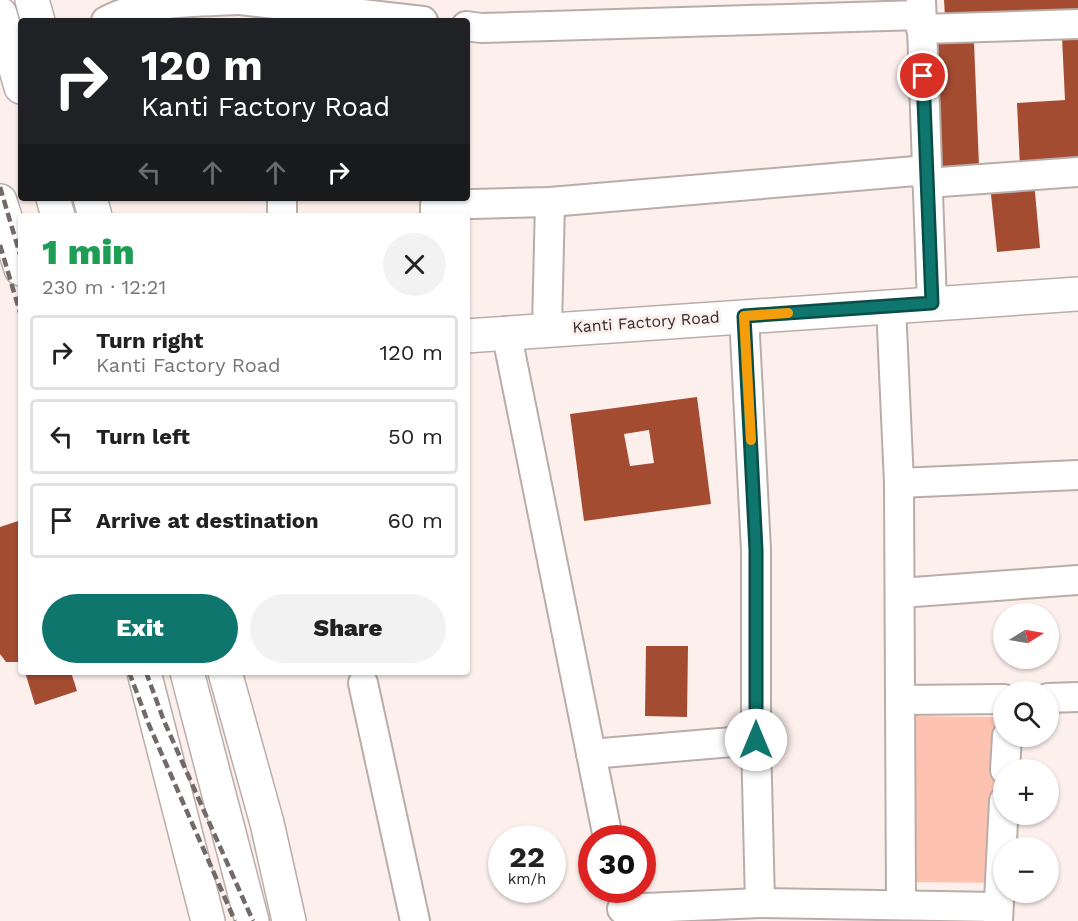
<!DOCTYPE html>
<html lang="en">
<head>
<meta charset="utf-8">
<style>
	:root { --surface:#fff; --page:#f2f2f2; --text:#222; --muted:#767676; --line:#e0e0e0; --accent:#0f766e }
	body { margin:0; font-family:"Work Sans",sans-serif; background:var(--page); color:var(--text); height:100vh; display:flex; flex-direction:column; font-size:22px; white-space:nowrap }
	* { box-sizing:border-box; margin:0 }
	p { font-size:20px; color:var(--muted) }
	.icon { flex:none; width:33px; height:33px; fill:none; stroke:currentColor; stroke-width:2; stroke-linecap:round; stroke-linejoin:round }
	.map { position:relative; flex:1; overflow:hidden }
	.drawer { position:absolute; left:18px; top:213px; width:452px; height:462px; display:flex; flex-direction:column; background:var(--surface); border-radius:6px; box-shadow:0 2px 4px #0004 }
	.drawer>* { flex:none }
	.top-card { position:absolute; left:18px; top:18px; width:452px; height:183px; border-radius:6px; box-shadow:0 2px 4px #0004; background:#202124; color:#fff; overflow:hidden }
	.needle { width:39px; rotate:79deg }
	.tools { position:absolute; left:993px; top:603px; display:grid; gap:12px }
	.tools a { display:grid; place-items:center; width:66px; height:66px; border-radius:50%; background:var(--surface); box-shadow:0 2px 4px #0004; font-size:30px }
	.speed { position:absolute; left:488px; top:825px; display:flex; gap:12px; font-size:30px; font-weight:700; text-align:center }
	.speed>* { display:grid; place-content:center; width:78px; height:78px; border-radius:50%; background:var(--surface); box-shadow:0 2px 4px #0004; line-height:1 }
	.speed small { font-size:15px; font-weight:400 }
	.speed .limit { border:9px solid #d22; background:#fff; color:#111 }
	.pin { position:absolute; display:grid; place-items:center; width:51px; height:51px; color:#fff; margin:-26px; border:3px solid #fff; border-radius:50%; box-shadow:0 2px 6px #0007 }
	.me { position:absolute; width:66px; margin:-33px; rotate:0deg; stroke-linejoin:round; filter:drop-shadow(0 0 4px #0008) }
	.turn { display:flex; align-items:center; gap:21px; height:126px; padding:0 24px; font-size:27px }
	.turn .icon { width:78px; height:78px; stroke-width:2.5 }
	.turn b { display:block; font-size:42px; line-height:51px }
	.lanes { display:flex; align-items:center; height:57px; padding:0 24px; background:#0003; justify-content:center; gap:30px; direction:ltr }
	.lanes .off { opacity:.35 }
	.round { display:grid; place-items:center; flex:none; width:63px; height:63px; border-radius:32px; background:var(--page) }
	.headline { display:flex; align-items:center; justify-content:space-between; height:102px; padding:0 24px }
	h1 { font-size:36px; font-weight:800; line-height:45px; color:#1e9e55 }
	.action { display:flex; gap:12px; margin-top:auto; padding:12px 24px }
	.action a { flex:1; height:69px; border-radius:36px; background:var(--accent); color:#fff; font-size:24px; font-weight:800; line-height:69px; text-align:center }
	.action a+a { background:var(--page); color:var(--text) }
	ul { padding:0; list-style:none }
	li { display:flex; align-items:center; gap:18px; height:75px; margin:0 12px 9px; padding:0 12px; border:3px solid var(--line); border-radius:6px }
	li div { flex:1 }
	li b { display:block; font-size:22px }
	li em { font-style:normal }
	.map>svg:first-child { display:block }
</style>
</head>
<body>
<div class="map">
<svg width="1078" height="921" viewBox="0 0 1078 921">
	<rect width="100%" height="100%" fill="#fdf0ec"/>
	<!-- green -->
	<polygon fill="#fec2b0" points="915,716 998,717 996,883 912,882"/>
	<!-- building -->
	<g fill="#a34c32" fill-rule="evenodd">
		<polygon points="944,0 1078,0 1078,12 945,17"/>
		<polygon points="1078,36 1078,165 1020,168 1017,103 1065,100 1062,37"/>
		<polygon points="974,42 979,166 941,167 935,44"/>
		<polygon points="1034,181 1040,248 997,252 990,185"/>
		<path d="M697 397 711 504 584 521 570 414ZM649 430 654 463 630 466 624 434Z"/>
		<polygon points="21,520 21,662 6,662 0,654 0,527"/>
		<polygon points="646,646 688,646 687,717 645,716"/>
		<polygon points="25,672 71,672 77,691 35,705"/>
	</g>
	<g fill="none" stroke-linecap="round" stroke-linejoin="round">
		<defs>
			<g id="street">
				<polyline points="240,0 423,21"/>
				<polyline points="921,0 932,303"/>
				<path d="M106 21C143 1 195 2 237 0"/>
				<polyline points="466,26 481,28 920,15"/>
				<polyline points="921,29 1078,24"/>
				<polyline points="927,183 1078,172"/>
				<polyline points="282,216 282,198"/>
				<polyline points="435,216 435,205 550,202 927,170"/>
				<polyline points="891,306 899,483 901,904"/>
				<polyline points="744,316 756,550 756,740 760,903"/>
				<polyline points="547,328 550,202"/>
				<polyline points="506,331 608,838"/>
				<polyline points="899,483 1078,475"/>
				<polyline points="900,593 1078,580"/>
				<polyline points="363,683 415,921"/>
				<polyline points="1048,698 1078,697"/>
				<polyline points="900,700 1004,699"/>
				<polyline points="591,754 756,740"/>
				<polyline points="1005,770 1007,736"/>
				<polyline points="622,909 760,903 997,907"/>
				<polyline points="998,921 1004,801"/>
			</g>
			<g id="secondary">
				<polyline points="0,201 21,269"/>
				<polyline points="466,336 1078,294"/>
				<polyline points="144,672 208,921"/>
			</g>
			<g id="highway">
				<polyline points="32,0 38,21"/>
				<polyline points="0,14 21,87"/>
				<polyline points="53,198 58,216"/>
				<polyline points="90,198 95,216"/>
				<polyline points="187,672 252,921"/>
				<polyline points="225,672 267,823 289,921"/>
			</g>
		</defs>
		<!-- street casing -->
		<use href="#street" stroke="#b9ada9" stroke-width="32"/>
		<!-- secondary casing -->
		<use href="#secondary" stroke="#b9ada9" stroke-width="36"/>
		<!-- highway casing -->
		<use href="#highway" stroke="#b9ada9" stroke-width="36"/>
		<!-- street -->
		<use href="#street" stroke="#fff" stroke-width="28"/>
		<!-- secondary -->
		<use href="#secondary" stroke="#fff" stroke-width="33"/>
		<!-- highway -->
		<use href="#highway" stroke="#fff" stroke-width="33"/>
		<!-- rail -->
		<g stroke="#726a68" stroke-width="4.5" stroke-dasharray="9 4.5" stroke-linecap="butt">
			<polyline points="0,187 21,258"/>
			<polyline points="0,245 21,316"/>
			<polyline points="129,672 149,725 235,921"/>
			<polyline points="146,672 164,721 253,921"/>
		</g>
	</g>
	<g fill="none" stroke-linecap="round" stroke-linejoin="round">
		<defs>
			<polyline id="route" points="756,740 756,550 744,316 932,303 923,76"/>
		</defs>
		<!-- route casing -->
		<use href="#route" stroke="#0a4d48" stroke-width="15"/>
		<!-- route -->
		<use href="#route" stroke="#0f766e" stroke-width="10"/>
		<!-- slow -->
		<polyline stroke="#f59e0b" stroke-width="10" points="751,440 744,316 788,313"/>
	</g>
	<g text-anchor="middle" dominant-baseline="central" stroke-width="6" stroke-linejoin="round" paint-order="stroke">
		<!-- street labels -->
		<g font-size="16" fill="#302b2a" stroke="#fdf0ec">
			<text transform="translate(646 322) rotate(-4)">Kanti Factory Road</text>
		</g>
	</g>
</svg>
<div class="tools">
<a><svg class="needle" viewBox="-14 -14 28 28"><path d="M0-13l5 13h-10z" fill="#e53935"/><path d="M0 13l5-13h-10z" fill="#767676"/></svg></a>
<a><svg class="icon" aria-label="search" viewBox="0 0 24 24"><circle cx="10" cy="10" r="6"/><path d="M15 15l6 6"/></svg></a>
<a>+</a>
<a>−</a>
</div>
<div class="speed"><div>22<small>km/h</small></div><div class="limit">30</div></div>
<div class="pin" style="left:923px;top:76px;background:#d93025"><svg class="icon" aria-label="arrive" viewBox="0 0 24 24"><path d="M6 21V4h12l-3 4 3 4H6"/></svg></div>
<svg class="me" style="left:756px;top:740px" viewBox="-20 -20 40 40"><circle r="19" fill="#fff"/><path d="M0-13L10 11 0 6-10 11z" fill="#0f766e"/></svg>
<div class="top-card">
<div class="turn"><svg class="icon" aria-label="right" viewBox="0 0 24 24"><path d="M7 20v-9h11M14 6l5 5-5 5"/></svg><div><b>120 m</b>Kanti Factory Road</div></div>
<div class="lanes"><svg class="icon off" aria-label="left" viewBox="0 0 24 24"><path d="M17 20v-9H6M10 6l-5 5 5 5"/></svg><svg class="icon off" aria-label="ahead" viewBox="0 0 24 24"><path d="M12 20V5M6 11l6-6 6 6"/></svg><svg class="icon off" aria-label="ahead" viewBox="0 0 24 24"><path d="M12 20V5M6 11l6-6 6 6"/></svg><svg class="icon" aria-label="right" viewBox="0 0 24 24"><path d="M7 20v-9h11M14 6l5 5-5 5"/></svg></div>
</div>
<section class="drawer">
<div class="headline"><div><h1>1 min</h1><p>230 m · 12:21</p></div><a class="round"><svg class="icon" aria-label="close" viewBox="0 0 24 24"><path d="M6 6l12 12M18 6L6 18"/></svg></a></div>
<ul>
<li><svg class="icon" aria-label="right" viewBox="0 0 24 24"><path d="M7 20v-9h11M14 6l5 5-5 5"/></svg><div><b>Turn right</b><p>Kanti Factory Road</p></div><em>120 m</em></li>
<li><svg class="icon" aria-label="left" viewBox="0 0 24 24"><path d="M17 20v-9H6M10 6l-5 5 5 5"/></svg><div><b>Turn left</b></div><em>50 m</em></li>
<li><svg class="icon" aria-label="arrive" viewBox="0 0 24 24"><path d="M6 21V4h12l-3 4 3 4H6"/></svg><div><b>Arrive at destination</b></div><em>60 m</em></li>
</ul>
<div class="action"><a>Exit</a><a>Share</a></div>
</section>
</div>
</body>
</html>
